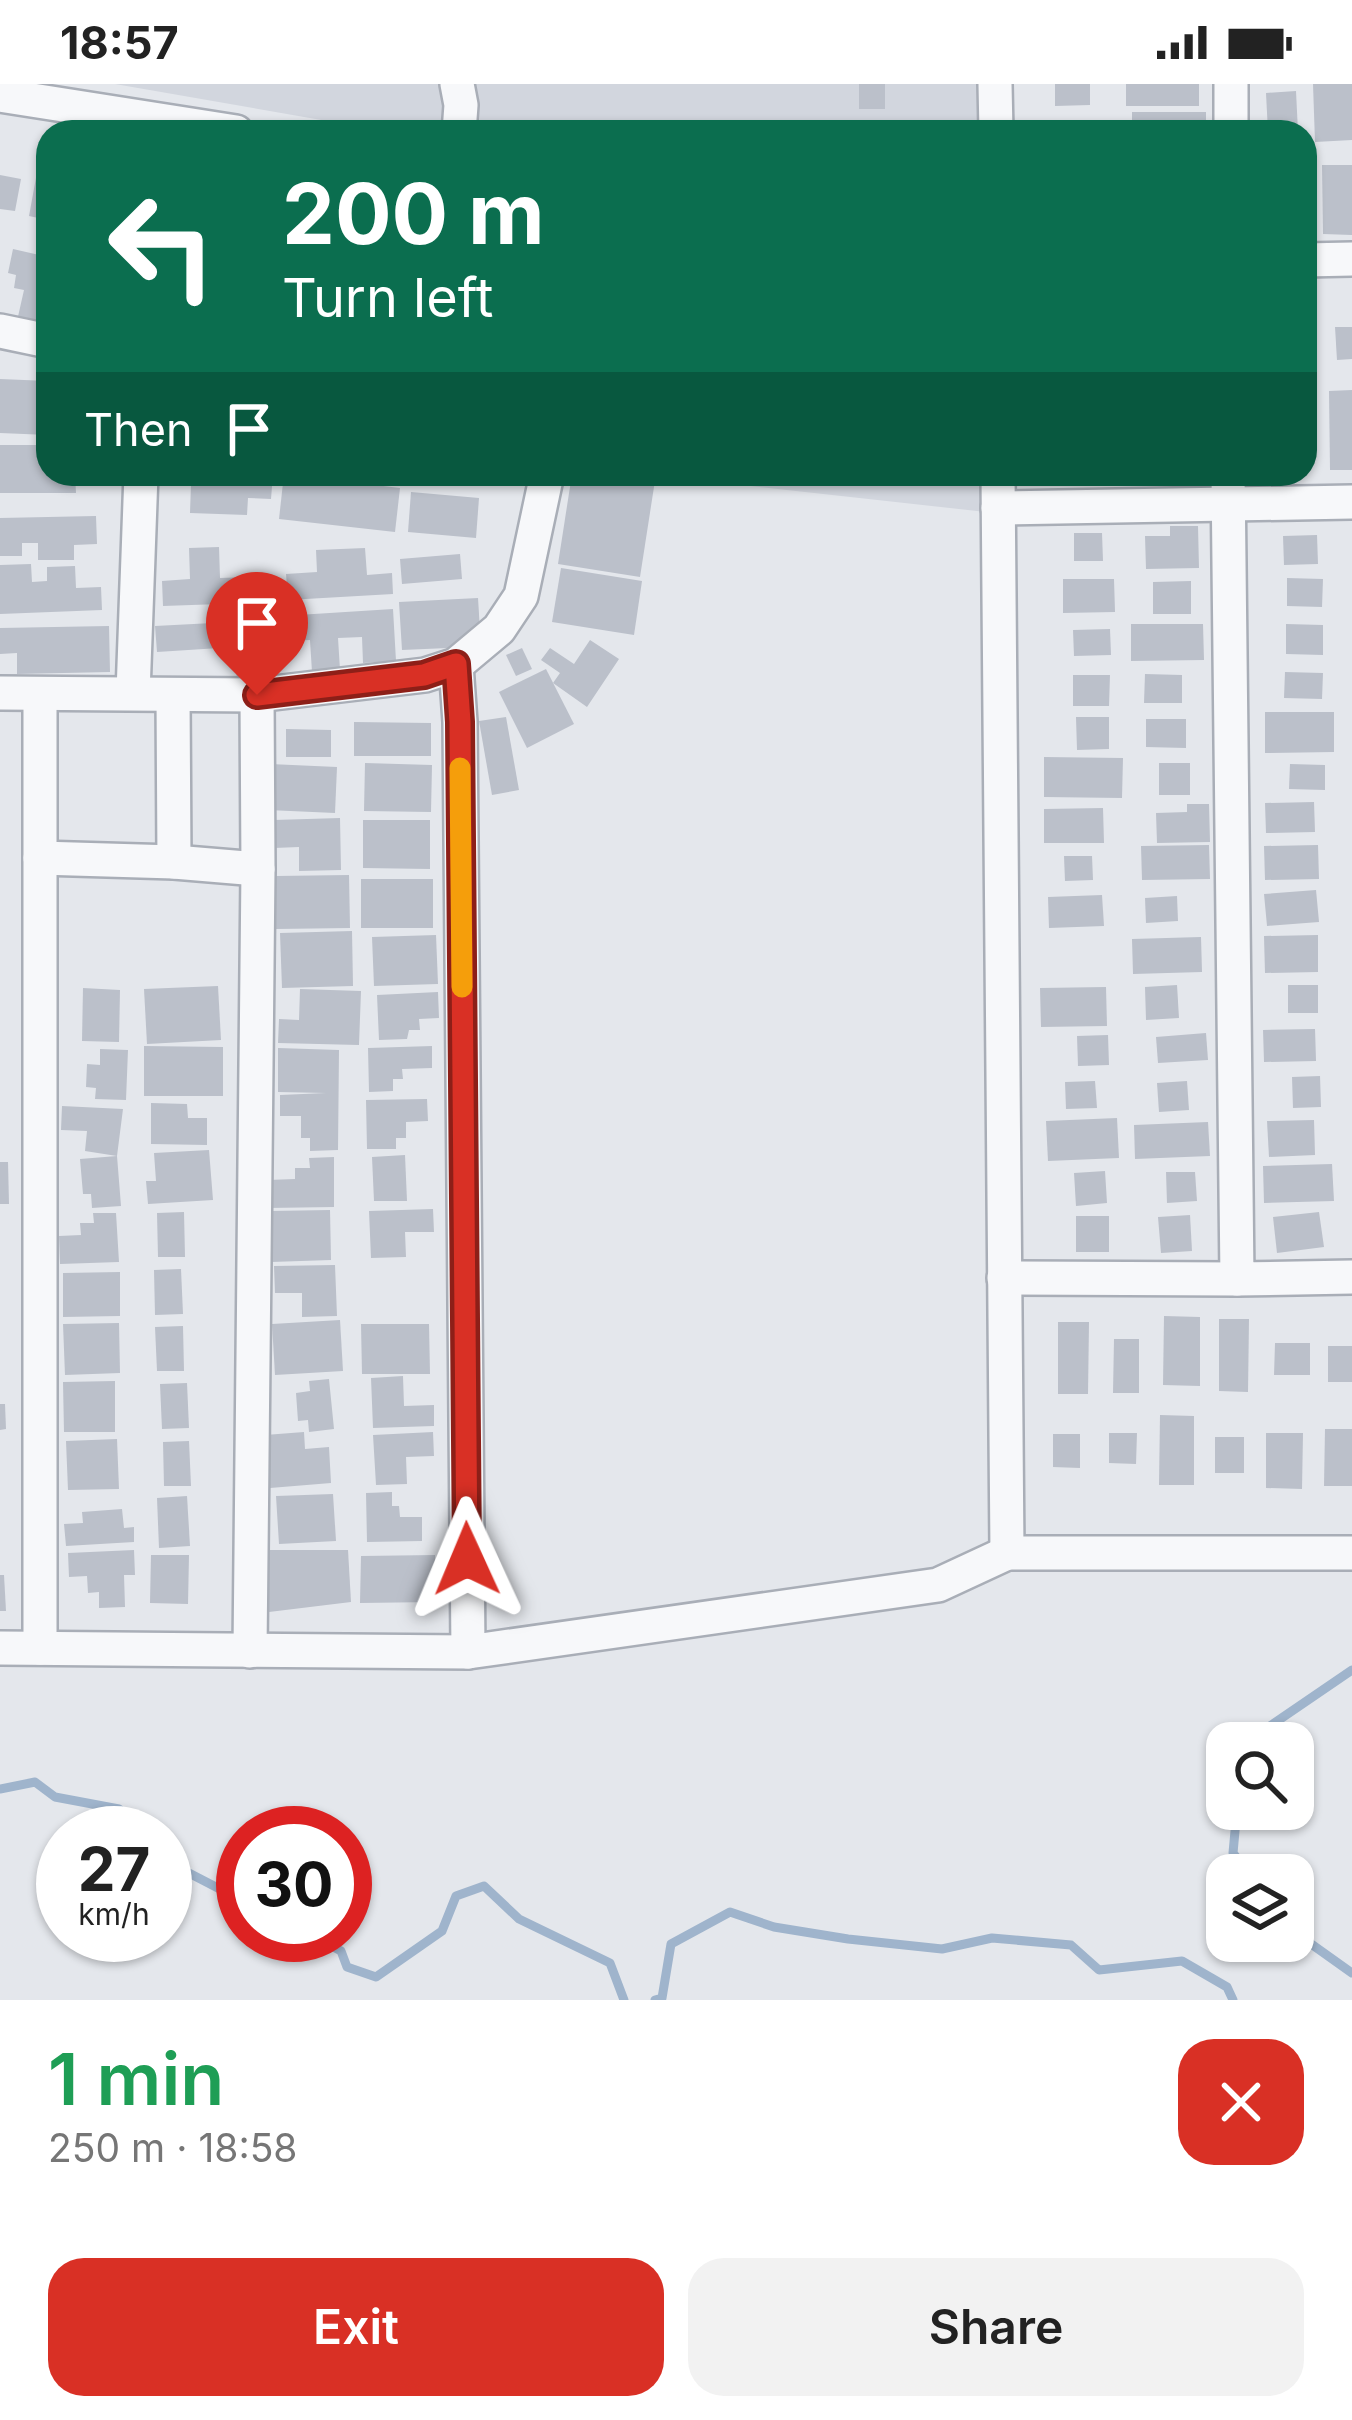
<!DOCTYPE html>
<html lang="en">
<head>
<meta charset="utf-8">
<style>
	:root { --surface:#fff; --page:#f2f2f2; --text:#222; --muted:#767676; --accent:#d93025 }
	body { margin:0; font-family:Inter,sans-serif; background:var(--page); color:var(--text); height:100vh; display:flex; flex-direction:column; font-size:45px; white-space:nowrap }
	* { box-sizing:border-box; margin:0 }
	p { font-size:39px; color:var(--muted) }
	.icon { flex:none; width:66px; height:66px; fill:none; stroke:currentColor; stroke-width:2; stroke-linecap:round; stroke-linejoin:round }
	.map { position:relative; height:1916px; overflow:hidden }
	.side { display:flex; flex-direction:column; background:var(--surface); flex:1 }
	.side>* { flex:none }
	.top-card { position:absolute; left:36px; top:36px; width:1281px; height:366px; border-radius:36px; box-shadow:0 3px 9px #0004; background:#0b6e4f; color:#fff; overflow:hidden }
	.controls { position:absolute; left:1206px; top:1638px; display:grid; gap:24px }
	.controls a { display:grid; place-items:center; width:108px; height:108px; border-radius:24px; background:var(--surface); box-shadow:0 3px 9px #0004; font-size:60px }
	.speed { position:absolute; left:36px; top:1722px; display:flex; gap:24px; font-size:60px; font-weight:700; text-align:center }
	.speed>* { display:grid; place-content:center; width:156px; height:156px; border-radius:50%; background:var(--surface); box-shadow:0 3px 9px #0004; line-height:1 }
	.speed small { font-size:30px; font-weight:400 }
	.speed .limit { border:18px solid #d22; background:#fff; color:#111 }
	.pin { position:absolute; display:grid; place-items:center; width:102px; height:102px; color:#fff; margin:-123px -51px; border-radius:50% 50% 50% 0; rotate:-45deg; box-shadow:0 0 12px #0007 }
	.pin .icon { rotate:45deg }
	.me { position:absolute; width:132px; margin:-66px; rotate:359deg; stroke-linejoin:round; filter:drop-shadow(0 0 9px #0008) }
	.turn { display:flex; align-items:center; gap:42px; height:252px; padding:0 48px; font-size:54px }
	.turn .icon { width:156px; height:156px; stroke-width:2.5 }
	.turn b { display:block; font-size:84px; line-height:102px }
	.then { display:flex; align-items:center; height:114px; padding:0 48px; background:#0003; gap:24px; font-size:45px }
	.round { display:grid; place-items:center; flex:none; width:126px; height:126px; border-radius:36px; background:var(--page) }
	.summary { display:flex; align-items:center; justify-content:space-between; height:204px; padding:0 48px }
	h1 { font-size:72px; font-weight:600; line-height:90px; color:#1e9e55 }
	.cta { display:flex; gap:24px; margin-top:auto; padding:24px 48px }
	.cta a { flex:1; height:138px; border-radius:36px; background:var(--accent); color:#fff; font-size:48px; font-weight:600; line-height:138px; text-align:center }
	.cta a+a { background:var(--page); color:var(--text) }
	.status { display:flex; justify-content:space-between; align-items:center; height:84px; padding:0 60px; background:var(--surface); direction:ltr }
	.status svg { height:33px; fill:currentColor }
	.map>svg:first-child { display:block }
</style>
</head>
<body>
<div class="status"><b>18:57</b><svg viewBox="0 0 49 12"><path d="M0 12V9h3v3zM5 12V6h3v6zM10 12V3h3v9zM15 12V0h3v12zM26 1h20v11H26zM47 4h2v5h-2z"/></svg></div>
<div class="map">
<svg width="1352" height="1916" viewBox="0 0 1352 1916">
	<rect width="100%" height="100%" fill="#e4e7ec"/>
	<!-- built -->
	<g fill="#d2d6de">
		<polygon points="115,0 986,0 987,48 390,48"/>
		<polygon points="689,390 994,390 995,429 688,395"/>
	</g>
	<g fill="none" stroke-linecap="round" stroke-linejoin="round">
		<!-- stream -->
		<g stroke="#9fb4cc" stroke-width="9">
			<polyline points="1263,1659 1267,1644 1352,1586"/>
			<polyline points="0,1705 35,1698 55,1713 119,1725 144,1749"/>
			<polyline points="1237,1725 1233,1769 1251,1791"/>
			<polyline points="165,1768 185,1787 243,1817"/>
			<polyline points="1293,1844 1300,1852 1352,1889"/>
			<polyline points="311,1851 341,1867 347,1883 376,1893 442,1847 456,1812 484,1802 519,1835 610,1879 624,1916"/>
			<polyline points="655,1916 662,1914 671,1860 730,1828 774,1843 848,1855 942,1865 992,1854 1071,1861 1099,1886 1182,1877 1227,1903 1233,1916"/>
		</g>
	</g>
	<!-- building -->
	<g fill="#bbc0ca">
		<rect x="859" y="0" width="26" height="25"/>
		<polygon points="1055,0 1090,0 1090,21 1055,22"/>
		<rect x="1126" y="0" width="73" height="22"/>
		<polygon points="1313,0 1352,0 1352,56 1315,58"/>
		<polygon points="1296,7 1298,48 1268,48 1266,9"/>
		<rect x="1132" y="28" width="74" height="20"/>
		<polygon points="1111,36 1111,48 1038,48 1038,37"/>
		<polygon points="40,72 48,74 48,136 29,132"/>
		<polygon points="1322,81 1352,81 1352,151 1323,150"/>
		<polygon points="0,91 21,95 15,127 0,125"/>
		<polygon points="13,165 48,173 48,243 17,237 24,206 14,204 16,191 8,189"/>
		<polygon points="1335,243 1352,243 1352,275 1337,276"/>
		<polygon points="0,295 48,297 48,351 0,349"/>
		<polygon points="1352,306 1352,386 1330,386 1329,307"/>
		<polygon points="0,361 48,361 48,390 75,390 76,409 0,409"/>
		<polygon points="170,390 273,390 271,415 248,414 247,431 190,429 191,400 169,399"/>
		<polygon points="284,390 400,404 395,448 279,435"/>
		<polygon points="572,390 656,390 640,493 558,480"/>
		<polygon points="1060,390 1095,390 1096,400 1061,401"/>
		<rect x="1124" y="390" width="73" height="8"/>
		<polygon points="411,408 479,414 476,454 408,448"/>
		<polygon points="96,432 97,460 74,461 74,476 38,476 38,459 22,459 22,472 0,472 0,434"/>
		<polygon points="1170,442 1198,442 1199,484 1146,485 1145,452 1170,452"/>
		<polygon points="1074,449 1102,449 1103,477 1074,477"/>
		<polygon points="1317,451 1318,480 1284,481 1283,452"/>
		<polygon points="219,463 220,494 273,492 274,518 163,522 162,497 190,495 189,464"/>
		<polygon points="365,464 367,491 392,489 393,510 288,516 286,490 317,488 316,466"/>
		<polygon points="460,470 462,495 402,500 400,475"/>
		<polygon points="31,480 32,498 47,497 47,483 75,482 76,504 101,503 102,526 0,530 0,481"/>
		<polygon points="561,484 642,497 634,551 552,538"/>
		<polygon points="1287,494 1323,495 1322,523 1287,522"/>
		<polygon points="1063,495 1114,495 1115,528 1063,529"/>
		<polygon points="1191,497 1191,530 1153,530 1153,498"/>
		<polygon points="478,514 480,547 448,564 402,566 399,518"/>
		<polygon points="393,525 396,577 363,579 362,553 338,554 340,586 312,588 310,556 283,557 282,532"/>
		<polygon points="269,536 273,596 237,599 235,563 157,568 155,542"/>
		<polygon points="1131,540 1203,540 1204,576 1131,577"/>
		<polygon points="1286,540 1323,541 1323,571 1286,570"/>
		<polygon points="109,542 110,588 17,590 17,569 0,570 0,544"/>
		<polygon points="1110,545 1111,571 1074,572 1073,546"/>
		<polygon points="590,556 619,575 587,623 553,599 560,589 541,576 550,564 574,580"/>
		<polygon points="522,564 532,585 516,592 506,571"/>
		<polygon points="546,585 574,640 527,664 499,608"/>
		<polygon points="1285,588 1323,589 1322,615 1284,614"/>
		<polygon points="1145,590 1182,591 1182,619 1144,619"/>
		<polygon points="1073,591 1110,591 1109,622 1073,622"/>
		<polygon points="1265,628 1334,628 1334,668 1265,669"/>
		<polygon points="506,633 519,706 492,711 479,637"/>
		<polygon points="1076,633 1109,633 1109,665 1077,666"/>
		<polygon points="1146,635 1186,635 1186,664 1146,663"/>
		<polygon points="354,638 431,639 431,672 354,672"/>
		<polygon points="286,645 331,646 331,673 286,673"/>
		<polygon points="1044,673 1123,674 1122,714 1044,713"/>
		<polygon points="365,679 432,681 431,728 364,727"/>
		<rect x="1159" y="679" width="31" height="32"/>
		<polygon points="270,680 337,683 335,729 268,726"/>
		<polygon points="1290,680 1325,681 1325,706 1289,705"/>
		<polygon points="1314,718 1315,748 1266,749 1265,719"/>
		<polygon points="1187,720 1209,720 1210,758 1157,759 1156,729 1187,728"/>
		<polygon points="1103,724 1104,759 1044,759 1044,725"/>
		<polygon points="340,734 341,786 299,787 299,763 274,764 274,736"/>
		<polygon points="363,736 430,736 430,785 363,784"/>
		<polygon points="1209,761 1210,795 1142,796 1141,762"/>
		<polygon points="1318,761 1319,795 1265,796 1264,762"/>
		<polygon points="1064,772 1092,772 1093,796 1065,797"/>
		<polygon points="349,791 350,844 276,845 276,792"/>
		<rect x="361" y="795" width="72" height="49"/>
		<polygon points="1316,806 1319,838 1267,842 1264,810"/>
		<polygon points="1102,811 1104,842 1049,844 1048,813"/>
		<polygon points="1177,812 1178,837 1146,839 1145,814"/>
		<polygon points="352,847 353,902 282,904 280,849"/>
		<polygon points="436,851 438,900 374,902 372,853"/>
		<polygon points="1318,851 1318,888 1265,889 1264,852"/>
		<polygon points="1201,853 1202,888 1133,890 1132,855"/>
		<polygon points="1177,901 1179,934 1146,936 1145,903"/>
		<rect x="1288" y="901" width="30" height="28"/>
		<polygon points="218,902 221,956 147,960 144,905"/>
		<polygon points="1106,903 1107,942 1041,943 1040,904"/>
		<polygon points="83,904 120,906 119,958 82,957"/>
		<polygon points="300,905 361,907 359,961 278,959 279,935 299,936"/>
		<polygon points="438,908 439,934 419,935 420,946 409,946 407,955 379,956 377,911"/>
		<polygon points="1315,945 1316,977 1264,978 1263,946"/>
		<polygon points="1206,949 1208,976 1158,979 1156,953"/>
		<polygon points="1108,951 1109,981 1078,982 1077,952"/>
		<polygon points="144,962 223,963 223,1012 144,1012"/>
		<polygon points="432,962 432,984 402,985 403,995 393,995 393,1007 369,1008 368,964"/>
		<polygon points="278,964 339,966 338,1066 310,1067 310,1054 301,1054 301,1032 280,1032 280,1011 326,1009 278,1008"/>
		<polygon points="100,965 128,966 126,1016 95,1015 96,1004 86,1003 87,980 100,981"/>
		<polygon points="1320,992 1321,1023 1293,1024 1292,993"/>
		<polygon points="1095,997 1097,1024 1066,1025 1065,998"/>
		<polygon points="1187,997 1189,1026 1159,1028 1157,999"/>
		<polygon points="427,1015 428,1037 406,1038 406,1054 396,1054 396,1065 367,1065 366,1016"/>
		<polygon points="151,1019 187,1020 188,1034 207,1034 207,1061 151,1060"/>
		<polygon points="62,1022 123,1025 117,1072 85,1067 87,1047 61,1046"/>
		<polygon points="1117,1034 1119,1074 1048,1077 1046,1037"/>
		<polygon points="1314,1036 1315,1071 1269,1073 1267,1037"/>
		<polygon points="1208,1038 1210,1072 1135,1075 1134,1041"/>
		<polygon points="209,1066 213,1116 148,1120 146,1097 156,1097 154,1069"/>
		<polygon points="405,1071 407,1117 374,1117 372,1073"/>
		<polygon points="117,1072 121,1122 92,1124 91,1110 83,1110 80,1075"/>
		<polygon points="334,1073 334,1123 268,1124 268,1096 295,1095 295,1084 310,1084 309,1074"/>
		<polygon points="0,1078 8,1078 9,1120 0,1120"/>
		<polygon points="1332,1080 1334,1117 1264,1119 1263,1082"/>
		<polygon points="1105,1087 1107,1119 1076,1122 1074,1089"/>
		<polygon points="1166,1088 1195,1088 1197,1117 1167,1119"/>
		<polygon points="433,1125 434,1148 405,1148 406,1173 371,1174 369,1127"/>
		<polygon points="330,1126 331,1176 271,1178 270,1127"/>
		<polygon points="184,1128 185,1173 158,1173 157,1129"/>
		<polygon points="1319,1128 1324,1163 1277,1169 1273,1133"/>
		<polygon points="93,1129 116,1129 119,1178 60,1180 59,1152 81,1151 80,1139 94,1139"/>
		<polygon points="1190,1131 1192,1167 1161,1169 1158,1133"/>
		<rect x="1076" y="1132" width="33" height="36"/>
		<polygon points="335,1181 337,1232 302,1233 302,1209 275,1209 274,1182"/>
		<polygon points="181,1185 183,1230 155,1231 154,1186"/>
		<polygon points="120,1188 120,1232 63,1233 63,1189"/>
		<polygon points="1164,1232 1200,1233 1200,1302 1163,1301"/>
		<polygon points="1219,1235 1249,1235 1248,1308 1219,1307"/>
		<polygon points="340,1236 343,1287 275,1291 272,1240"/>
		<polygon points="1058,1238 1089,1238 1088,1310 1058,1310"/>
		<polygon points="119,1239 120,1289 65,1291 63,1240"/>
		<polygon points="361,1240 429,1240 430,1290 362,1290"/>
		<polygon points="183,1242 184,1287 157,1287 155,1243"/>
		<polygon points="1114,1255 1139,1255 1139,1309 1113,1309"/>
		<polygon points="1275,1259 1310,1259 1310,1291 1274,1291"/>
		<rect x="1328" y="1262" width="24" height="36"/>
		<polygon points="403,1292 404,1322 434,1321 434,1342 373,1344 371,1294"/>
		<polygon points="329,1295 334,1345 309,1348 308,1336 298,1337 296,1309 310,1307 309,1297"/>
		<polygon points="115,1297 115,1348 64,1348 63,1298"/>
		<polygon points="187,1299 189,1344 162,1345 160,1300"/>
		<polygon points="0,1320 5,1320 6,1345 0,1346"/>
		<polygon points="1160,1331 1194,1332 1194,1401 1159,1401"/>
		<polygon points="1325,1345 1352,1345 1352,1402 1324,1402"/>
		<polygon points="304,1348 305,1365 329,1363 331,1399 270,1404 265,1351"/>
		<polygon points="433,1348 434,1372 406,1373 407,1400 376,1401 373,1351"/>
		<polygon points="1109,1349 1137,1349 1136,1380 1109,1379"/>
		<polygon points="1266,1349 1303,1349 1302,1405 1266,1404"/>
		<polygon points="1053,1350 1080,1350 1080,1384 1053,1383"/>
		<rect x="1215" y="1353" width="29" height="36"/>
		<polygon points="117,1355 119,1405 68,1406 66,1357"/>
		<polygon points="189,1357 191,1402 164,1402 163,1358"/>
		<polygon points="392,1408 392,1422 399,1422 400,1433 422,1433 422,1457 367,1458 366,1409"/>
		<polygon points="333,1410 336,1457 279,1460 276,1412"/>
		<polygon points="187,1412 190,1462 159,1464 157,1414"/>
		<polygon points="122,1425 124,1444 134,1443 134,1458 66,1462 64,1440 83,1439 82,1428"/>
		<polygon points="134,1466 135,1491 124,1491 125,1523 99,1524 99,1508 88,1509 87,1492 69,1493 68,1469"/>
		<polygon points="268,1466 348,1466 351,1518 269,1528"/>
		<polygon points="151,1471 189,1471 188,1520 150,1519"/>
		<polygon points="435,1471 435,1518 360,1519 361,1472"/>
		<polygon points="0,1491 4,1491 6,1527 0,1527"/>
	</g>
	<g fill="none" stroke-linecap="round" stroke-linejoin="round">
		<defs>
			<g id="minor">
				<polyline points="457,0 461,21 459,48"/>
				<polyline points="995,0 996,48"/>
				<polyline points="1231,0 1231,48"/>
				<polyline points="0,11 236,48"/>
				<polyline points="1305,176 1352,175"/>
				<polyline points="0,247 48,257"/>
				<polyline points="998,390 1007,1469 1352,1469"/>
				<polyline points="1228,390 1237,1195 1352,1193"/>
				<polyline points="998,424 1352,418"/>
				<polyline points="456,581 460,638 468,1568"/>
				<polyline points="0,609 257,611 425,591 456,581 499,545 521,512 547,390"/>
				<polyline points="133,609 141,390"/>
				<polyline points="40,610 40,1564"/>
				<polyline points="173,611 174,778"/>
				<polyline points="40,774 174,778 258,785"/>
				<polyline points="1004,1194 1237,1195"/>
				<polyline points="0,1564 468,1568 938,1501 1007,1469"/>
				<polyline points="250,1567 258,785 257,611"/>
			</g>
		</defs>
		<!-- minor casing -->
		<use href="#minor" stroke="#a9aeb7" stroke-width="38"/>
		<!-- minor -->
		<use href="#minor" stroke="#f7f8fa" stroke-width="33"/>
	</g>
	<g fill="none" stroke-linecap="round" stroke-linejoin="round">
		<defs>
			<polyline id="route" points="257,611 424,591 456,580 460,638 467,1475"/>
		</defs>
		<!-- route casing -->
		<use href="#route" stroke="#8d1f18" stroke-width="30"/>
		<!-- route -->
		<use href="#route" stroke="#d93025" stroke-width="21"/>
		<!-- slow -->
		<polyline stroke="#f59e0b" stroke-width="21" points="460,684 462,903"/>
	</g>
</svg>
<div class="controls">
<a><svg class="icon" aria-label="search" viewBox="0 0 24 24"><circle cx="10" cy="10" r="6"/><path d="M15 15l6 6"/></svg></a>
<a><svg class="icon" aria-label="layers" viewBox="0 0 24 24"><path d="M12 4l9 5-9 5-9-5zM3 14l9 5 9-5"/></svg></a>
</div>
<div class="speed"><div>27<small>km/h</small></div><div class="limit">30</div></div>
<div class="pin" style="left:257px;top:611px;background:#d93025"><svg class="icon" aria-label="arrive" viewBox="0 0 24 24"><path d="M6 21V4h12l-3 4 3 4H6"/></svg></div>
<svg class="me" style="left:467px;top:1475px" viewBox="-20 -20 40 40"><path d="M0-17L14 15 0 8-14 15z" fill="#d93025" stroke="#fff" stroke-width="4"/></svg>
<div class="top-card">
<div class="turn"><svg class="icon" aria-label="left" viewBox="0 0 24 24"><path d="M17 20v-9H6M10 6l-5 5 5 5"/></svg><div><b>200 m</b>Turn left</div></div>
<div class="then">Then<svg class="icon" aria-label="arrive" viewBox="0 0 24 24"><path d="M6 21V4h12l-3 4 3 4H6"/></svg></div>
</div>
</div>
<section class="side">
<div class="summary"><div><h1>1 min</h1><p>250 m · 18:58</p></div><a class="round" style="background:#d93025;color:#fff"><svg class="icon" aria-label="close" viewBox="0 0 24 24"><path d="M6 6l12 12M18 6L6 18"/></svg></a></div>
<div class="cta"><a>Exit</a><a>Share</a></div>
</section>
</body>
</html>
